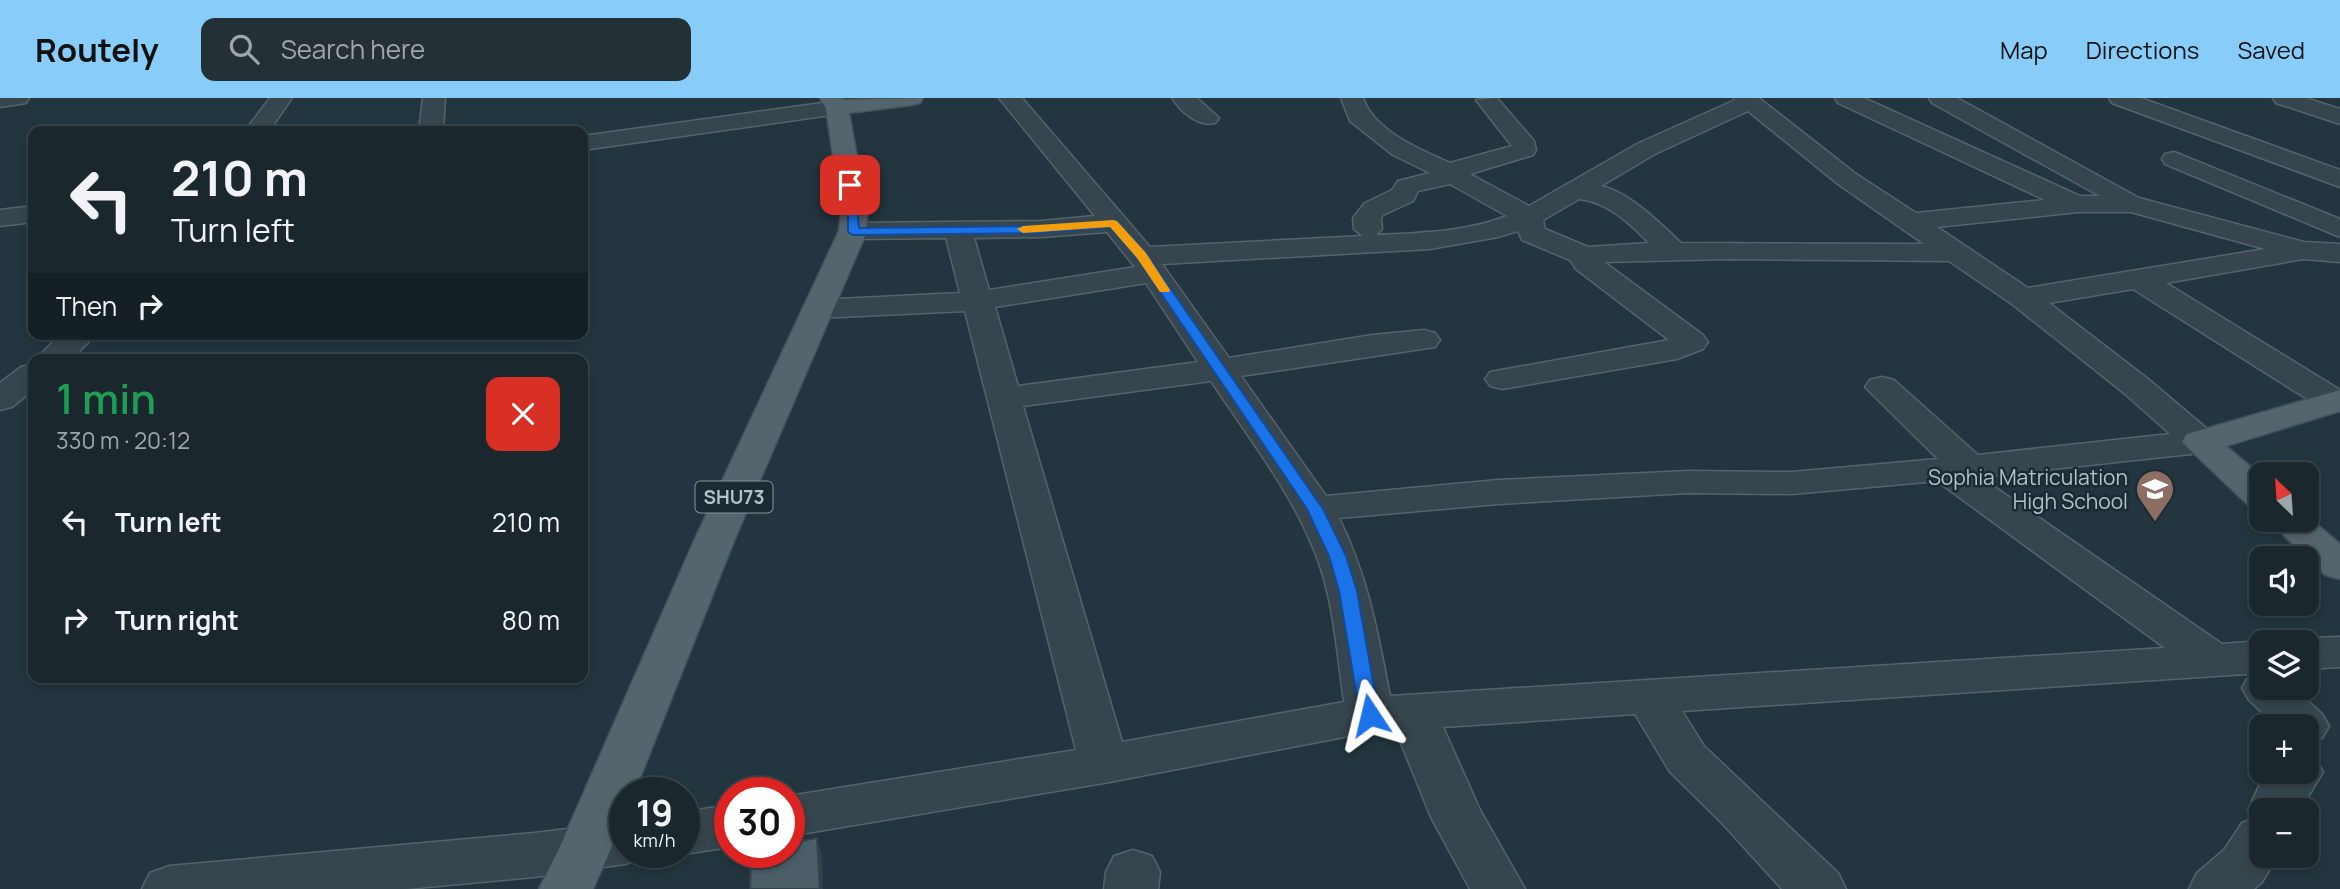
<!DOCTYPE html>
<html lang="en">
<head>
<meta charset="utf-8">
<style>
	:root { --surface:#1a282e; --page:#233036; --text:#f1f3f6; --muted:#9fa6aa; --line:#38444a; --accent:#88cdfa }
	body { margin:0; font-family:Manrope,sans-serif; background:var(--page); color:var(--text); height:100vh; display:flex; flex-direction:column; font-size:26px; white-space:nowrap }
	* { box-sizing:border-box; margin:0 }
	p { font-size:23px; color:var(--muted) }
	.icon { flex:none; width:38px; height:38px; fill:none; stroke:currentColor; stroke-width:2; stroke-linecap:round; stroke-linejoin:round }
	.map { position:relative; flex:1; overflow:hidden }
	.side { position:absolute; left:28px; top:256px; width:560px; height:329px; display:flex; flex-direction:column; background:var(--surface); border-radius:14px; box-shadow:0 4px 10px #0003,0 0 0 2px var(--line) }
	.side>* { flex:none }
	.guide { position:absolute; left:28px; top:28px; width:560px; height:214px; border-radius:14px; box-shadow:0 4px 10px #0003,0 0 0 2px var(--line); background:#1a282e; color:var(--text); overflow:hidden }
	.needle { width:46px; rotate:335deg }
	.controls { position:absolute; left:2249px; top:364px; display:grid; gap:14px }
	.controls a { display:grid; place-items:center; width:70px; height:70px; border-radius:14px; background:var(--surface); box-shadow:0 4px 10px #0003,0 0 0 2px var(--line); font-size:35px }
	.speed { position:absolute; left:609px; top:679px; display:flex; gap:14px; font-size:35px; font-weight:700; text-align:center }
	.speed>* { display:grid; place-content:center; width:91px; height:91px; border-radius:50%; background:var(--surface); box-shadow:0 4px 10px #0003,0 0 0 2px var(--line); line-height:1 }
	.speed small { font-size:18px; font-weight:400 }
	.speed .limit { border:10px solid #d22; background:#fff; color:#111 }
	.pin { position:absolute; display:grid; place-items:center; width:60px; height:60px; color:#fff; margin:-30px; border-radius:14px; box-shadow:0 4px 10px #0006 }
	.me { position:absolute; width:77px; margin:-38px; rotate:350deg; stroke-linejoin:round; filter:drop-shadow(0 0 5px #0008) }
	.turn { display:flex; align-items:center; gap:24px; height:147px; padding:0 28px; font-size:32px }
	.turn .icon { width:91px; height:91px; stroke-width:2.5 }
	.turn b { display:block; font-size:49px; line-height:60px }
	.then { display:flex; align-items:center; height:66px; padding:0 28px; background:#0003; gap:14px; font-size:26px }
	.round { display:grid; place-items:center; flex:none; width:74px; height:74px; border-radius:14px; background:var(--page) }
	.head { display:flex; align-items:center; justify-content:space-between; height:119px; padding:0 28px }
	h1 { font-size:42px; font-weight:600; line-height:52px; color:#1e9e55 }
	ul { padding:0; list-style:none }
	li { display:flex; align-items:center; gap:21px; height:98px; padding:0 28px }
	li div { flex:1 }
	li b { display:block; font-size:26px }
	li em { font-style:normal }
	header { display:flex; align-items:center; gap:42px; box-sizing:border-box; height:98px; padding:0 35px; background:var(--accent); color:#111 }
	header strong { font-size:33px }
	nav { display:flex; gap:38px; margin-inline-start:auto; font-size:24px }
	.search { width:490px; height:63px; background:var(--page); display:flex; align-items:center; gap:18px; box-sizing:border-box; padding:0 24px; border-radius:14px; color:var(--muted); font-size:26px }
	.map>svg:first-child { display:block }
</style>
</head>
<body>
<header>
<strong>Routely</strong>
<div class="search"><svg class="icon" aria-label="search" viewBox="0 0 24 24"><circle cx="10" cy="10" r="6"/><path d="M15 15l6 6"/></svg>Search here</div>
<nav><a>Map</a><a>Directions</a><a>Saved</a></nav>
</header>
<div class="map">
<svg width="2340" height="791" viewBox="0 0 2340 791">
	<rect width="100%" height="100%" fill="#23353e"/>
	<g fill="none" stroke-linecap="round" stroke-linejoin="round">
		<defs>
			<g id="minor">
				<polygon points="0,0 29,0 26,5 0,9"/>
				<polygon points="270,0 292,0 269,33 245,33"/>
				<polygon points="423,0 445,0 443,33 419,33"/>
				<path d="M999 0H1022L1150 149 1363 138 1354 131 1353 120 1365 105 1392 92 1398 83 1430 75 1393 57 1350 23 1341 0H1363C1375 34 1420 51 1450 65L1512 48 1476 2 1497 0 1534 43 1536 52 1533 57 1470 76 1529 108 1637 46 1735 2 1734 0H1759L1856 76 1916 115 2045 102 1838 5 1835 0H1864L2080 98H2100L1932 5 1929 0H1957L2139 100 2304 144 2340 146V164L2303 161 2166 185 2340 292V313L2323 311 2133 191 2049 205 2148 281 2213 336 2218 344 2213 352 2200 355 1980 379 2222 546 2261 543 2264 544H2261V575L1682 613 1704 648 1838 775 1846 791H1782L1720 723 1670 674 1635 616 1443 629 1480 712 1525 791H1470L1431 719 1396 633 1370 634 1104 685 789 738V698L1076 652 965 213 818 220 807 218 803 211 807 204 818 202 960 195 946 140 853 141 843 139 839 133 843 127 853 125 1041 123 1095 118ZM1748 13 1838 86 1924 146 1681 145C1660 125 1629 94 1601 88L1655 56ZM1450 86 1507 118C1466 134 1420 135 1376 137L1382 131 1381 120 1383 117 1413 103 1418 93ZM1579 101C1608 104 1629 125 1649 145L1588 149 1545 131 1543 122ZM2078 114H2131L2265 151 2028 190 1937 129ZM1518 133 1522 142 1570 162 1576 171 1669 242 1490 274 1485 281 1490 288 1502 291 1677 261 1703 251 1708 244 1703 237 1604 164 1729 161 1949 163 2012 206 2124 295 2170 336 1978 357 1894 282 1882 279 1870 282 1865 289 1938 361 1792 374 1688 373 1498 382 1326 398 1241 278 1435 249 1440 242 1435 235 1424 232 1372 237 1229 260 1162 166 1430 151 1498 139ZM1107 134 1135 169 989 192 974 140 1041 139ZM1146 185 1198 264 1018 288 995 209ZM1211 283C1248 339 1292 394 1316 457 1334 503 1337 556 1344 604L1122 644 1023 308ZM1937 383 2165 550 1390 598C1377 532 1369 482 1339 420L1498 406 1688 395 1792 396Z"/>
				<path d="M1172 0H1197L1219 20 1215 25C1198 29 1181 14 1172 0Z"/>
				<polygon points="2109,0 2141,0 2340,72 2340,89 2112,5"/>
				<polygon points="2273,0 2306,0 2340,11 2340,26 2276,5"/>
				<polygon points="837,3 845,5 848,10 845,15 583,52 583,38"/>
				<polygon points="2174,54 2340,121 2340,139 2165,66 2162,61 2165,56"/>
				<polygon points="33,108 33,124 0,128 0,112"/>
				<polygon points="61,236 96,236 72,261 36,261"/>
				<polygon points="33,266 33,292 12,309 0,312 0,285 21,269"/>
				<polygon points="2340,539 2340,569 2306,571 2306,544 2293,544 2306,540"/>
				<polygon points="2261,575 2261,590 2294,590 2322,616 2329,628 2322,640 2306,645 2306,628 2276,628 2249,602 2242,590 2249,578"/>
				<polygon points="2306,658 2316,661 2323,674 2300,712 2261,712 2261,758 2278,758 2262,784 2254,791 2189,791 2197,775 2224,752 2242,725 2253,721 2248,712 2262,682 2269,674 2306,674"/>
				<polygon points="730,707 730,749 684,756 679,754 684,754 684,714"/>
				<polygon points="625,724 625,754 647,754 644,760 625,766 534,779 406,791 142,791 150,775 169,768 534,735"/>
				<polygon points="1133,752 1152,758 1160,774 1158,791 1104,791 1106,774 1114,758"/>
			</g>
			<g id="major">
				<polygon points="820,0 842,0 844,2 923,0 920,5 912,7 849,15 867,113 867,133 734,443 634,695 625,695 625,719 593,791 539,791 559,751 694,443 839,133 841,113 826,10"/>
				<polygon points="2340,292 2340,313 2226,348 2261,378 2261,410 2247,406 2182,344 2187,336"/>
				<polygon points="2306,417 2340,446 2340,481 2325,477 2268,422 2306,422"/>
			</g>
		</defs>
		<!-- minor casing -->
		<use href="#minor" stroke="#55646c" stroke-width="3"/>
		<!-- major casing -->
		<use href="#major" stroke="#43525a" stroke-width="3"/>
		<!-- minor -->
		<use href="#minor" fill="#37464e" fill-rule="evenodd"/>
		<!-- major -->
		<use href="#major" fill="#55656e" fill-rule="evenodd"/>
	</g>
	<!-- shaded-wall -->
	<polygon fill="#35424a" points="817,740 822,758 823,791 820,791"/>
	<!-- building -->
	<polygon fill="#4c5f69" stroke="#35424a" stroke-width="2" points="817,740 820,791 750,791 751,754 789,754 789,745"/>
	<!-- route -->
	<polygon fill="#1a73e8" stroke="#114b97" stroke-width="2" points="850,84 855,87 859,130 1041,128 1117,123 1146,155 1323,411 1346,458 1357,493 1379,617 1377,622 1363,622 1360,617 1339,493 1329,458 1307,411 1137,160 1110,129 1041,135 853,137 848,134 848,113 845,87"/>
	<!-- slow -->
	<polygon fill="#f59e0b" points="1113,122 1117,123 1146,155 1170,192 1169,194 1160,194 1137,160 1110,129 1023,135 1017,131 1023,128"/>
	<!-- icons -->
	<defs>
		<symbol id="school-pin" viewBox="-11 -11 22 30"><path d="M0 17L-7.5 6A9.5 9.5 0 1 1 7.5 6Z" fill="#8d6e63" stroke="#1c2b33"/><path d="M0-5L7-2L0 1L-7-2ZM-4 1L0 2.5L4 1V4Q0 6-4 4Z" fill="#fff"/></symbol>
	</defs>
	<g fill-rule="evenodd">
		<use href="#school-pin" x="2133" y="369" width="44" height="60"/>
	</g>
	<g text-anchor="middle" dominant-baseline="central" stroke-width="5" stroke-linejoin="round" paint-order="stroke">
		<!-- shield labels -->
		<rect fill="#1c2b33" stroke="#86949c" stroke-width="2" x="695.5" y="383.5" width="77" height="31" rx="5"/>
		<g font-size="19" font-weight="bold" fill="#b3c1c9">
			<text x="734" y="399">SHU73</text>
		</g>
		<!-- poi labels -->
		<g font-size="21" fill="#b3c1c9" stroke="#1c2b33" text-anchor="end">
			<text x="2128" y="379">Sophia Matriculation<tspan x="2128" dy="24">High School</tspan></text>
		</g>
	</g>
</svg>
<div class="controls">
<a><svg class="needle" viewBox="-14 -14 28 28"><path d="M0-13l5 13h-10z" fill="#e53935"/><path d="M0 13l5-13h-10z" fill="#9fa6aa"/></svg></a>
<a><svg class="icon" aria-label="sound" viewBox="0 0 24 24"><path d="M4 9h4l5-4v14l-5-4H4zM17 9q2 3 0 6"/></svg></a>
<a><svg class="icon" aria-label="layers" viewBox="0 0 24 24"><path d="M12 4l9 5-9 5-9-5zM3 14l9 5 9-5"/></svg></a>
<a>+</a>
<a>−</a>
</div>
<div class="speed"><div>19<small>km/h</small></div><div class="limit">30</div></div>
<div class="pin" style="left:850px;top:87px;background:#d93025"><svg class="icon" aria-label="arrive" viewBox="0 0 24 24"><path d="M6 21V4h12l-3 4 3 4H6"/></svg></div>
<svg class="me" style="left:1370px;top:617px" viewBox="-20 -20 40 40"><path d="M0-17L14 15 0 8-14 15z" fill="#1a73e8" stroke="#fff" stroke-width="4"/></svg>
<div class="guide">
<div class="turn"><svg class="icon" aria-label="left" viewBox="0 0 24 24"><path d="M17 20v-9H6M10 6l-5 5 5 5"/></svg><div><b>210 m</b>Turn left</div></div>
<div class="then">Then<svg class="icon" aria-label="right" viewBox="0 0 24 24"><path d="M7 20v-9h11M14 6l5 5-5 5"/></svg></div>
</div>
<section class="side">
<div class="head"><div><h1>1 min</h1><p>330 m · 20:12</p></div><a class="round" style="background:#d93025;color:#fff"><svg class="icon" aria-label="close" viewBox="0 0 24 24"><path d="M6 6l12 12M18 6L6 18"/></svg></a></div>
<ul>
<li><svg class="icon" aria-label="left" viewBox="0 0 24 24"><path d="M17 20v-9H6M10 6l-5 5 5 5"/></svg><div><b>Turn left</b></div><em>210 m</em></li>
<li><svg class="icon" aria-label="right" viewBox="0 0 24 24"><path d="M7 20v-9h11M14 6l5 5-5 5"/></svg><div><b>Turn right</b></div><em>80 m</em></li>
</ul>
</section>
</div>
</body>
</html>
